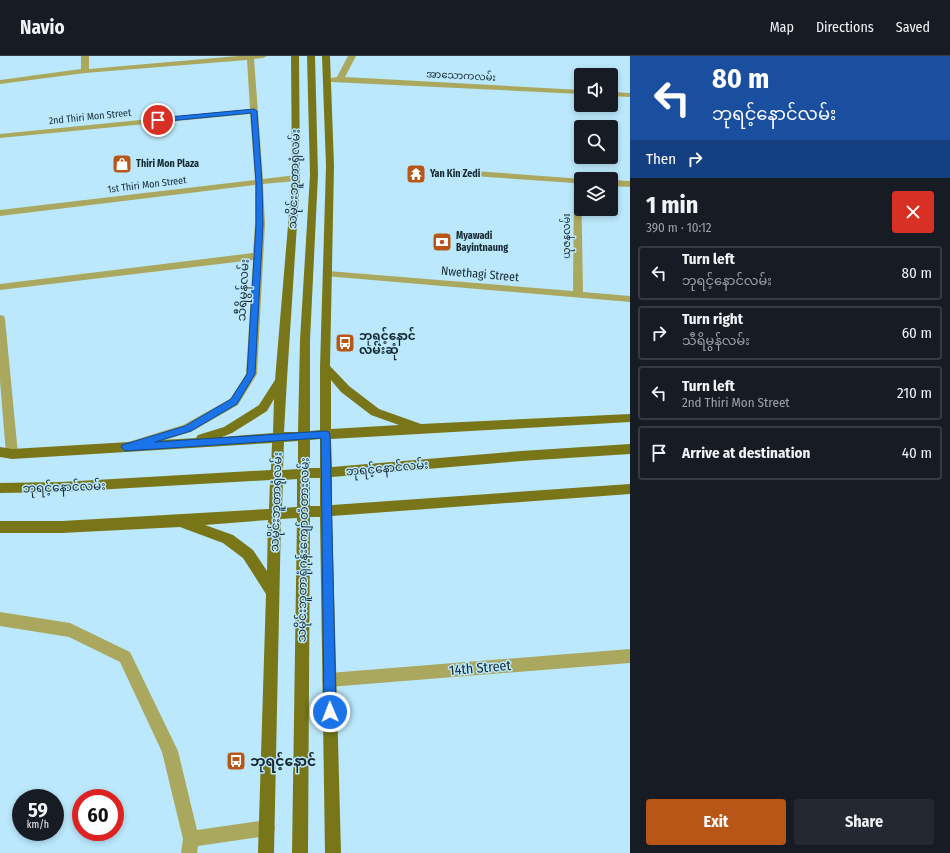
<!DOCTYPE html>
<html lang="en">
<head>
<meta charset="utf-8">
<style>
	:root { --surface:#171b24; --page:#242831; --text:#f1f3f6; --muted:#9ea1a6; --line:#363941; --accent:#b85618 }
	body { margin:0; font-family:"Fira Sans Condensed","Noto Sans Myanmar",sans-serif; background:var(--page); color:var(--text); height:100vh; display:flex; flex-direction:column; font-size:15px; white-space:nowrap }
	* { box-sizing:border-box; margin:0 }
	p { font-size:13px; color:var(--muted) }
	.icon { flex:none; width:22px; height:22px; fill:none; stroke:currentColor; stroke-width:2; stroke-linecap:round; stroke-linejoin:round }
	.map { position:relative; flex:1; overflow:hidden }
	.drawer { display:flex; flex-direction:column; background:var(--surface); width:320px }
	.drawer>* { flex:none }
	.top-card { background:#1a4fa0; color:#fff; overflow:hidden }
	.buttons { position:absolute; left:574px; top:12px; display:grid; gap:8px }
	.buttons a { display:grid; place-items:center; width:44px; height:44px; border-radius:4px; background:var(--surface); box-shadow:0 2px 6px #0003; font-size:20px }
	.speed { position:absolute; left:12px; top:733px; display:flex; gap:8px; font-size:20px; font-weight:700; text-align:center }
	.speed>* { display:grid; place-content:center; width:52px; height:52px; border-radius:50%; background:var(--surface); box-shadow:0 2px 6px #0003; line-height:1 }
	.speed small { font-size:10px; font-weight:400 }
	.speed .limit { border:6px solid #d22; background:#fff; color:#111 }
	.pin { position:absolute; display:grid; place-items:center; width:34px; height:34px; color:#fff; margin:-17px; border:2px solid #fff; border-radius:50%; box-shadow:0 1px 4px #0007 }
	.me { position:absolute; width:44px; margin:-22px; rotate:359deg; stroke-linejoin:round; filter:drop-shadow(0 0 3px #0008) }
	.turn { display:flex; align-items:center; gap:14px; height:84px; padding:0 16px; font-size:18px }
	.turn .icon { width:52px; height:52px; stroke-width:2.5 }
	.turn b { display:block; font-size:28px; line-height:34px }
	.then { display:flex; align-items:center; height:38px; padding:0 16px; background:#0003; gap:8px; font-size:15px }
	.round { display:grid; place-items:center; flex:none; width:42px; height:42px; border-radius:4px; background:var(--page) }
	.headline { display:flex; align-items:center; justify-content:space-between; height:68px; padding:0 16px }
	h1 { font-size:24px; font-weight:700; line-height:30px }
	.button { display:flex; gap:8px; margin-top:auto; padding:8px 16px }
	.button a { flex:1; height:46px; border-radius:4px; background:var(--accent); color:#fff; font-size:16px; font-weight:700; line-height:46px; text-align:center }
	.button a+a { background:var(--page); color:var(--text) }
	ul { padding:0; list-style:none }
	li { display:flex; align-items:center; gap:12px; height:54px; margin:0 8px 6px; padding:0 8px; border:2px solid var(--line); border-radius:4px }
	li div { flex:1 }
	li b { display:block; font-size:15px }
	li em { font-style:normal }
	header { display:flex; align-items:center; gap:24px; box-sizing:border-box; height:56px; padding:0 20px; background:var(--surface); border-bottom:1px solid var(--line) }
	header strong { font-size:19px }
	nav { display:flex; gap:22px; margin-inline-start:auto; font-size:14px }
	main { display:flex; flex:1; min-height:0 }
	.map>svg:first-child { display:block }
</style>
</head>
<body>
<header>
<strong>Navio</strong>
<nav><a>Map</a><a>Directions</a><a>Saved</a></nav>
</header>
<main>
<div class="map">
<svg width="630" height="797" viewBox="0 0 630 797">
	<rect width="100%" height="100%" fill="#bbe8fc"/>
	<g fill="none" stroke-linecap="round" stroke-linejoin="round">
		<!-- minor -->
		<g fill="#aaa85e" fill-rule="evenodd">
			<polygon points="81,0 89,0 89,13 238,0 267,0 263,2 254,3 263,123 296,119 300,122 296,125 263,128 265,168 257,318 238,349 191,376 132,394 128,392 126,389 128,386 183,369 230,343 246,318 253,204 0,234 0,228 253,197 255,168 255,129 0,160 0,154 255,124 250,58 0,82 0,78 250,53 247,4 85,17 0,28 0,24 81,13"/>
			<polygon points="348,0 356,0 345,21 581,34 581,38 331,26 331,22 337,21"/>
			<polygon points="611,36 630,37 630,41 611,40"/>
			<polygon points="461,114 583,123 581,123 583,236 630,240 630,246 325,220 323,218 328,215 573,235 574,127 458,119 457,117 458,115"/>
			<polygon points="611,124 630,125 630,131 611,130"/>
			<polygon points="0,259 4,260 5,263 18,398 16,401 12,403 8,401 6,398 0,325"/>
			<polygon points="0,556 70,567 130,596 178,695 197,774 267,764 273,766 275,772 273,778 267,780 198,790 197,797 181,797 183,783 162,696 120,606 69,581 0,570"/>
			<polygon points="630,593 630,607 329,631 324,629 322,624 324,619 329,617"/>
		</g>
		<!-- major -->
		<path fill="#787618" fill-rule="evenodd" d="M291 0H299L300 122 287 323 284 376H298L300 284 310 119 307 0H315L318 119 310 284V375L320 374V311L326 110 322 0H330L334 110 330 310 349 330 379 353 421 368 630 358V366L331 383 332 411 521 395 630 388V398L521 405 332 421V449L630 428V438L332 460 341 797H325L320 461H310L308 797H292L297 462 281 463 274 797H258L266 538 243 502 223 487 180 471 62 477H0V465H62L269 453 270 424 61 436 0 437V427L61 426 271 414 272 387 12 403 0 401V391L12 393 196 382 198 379 224 371 259 349 275 324 292 122ZM331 324 341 336 371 359 399 369 331 373ZM274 343 273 377 222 381 232 377 267 355ZM320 383V412H310V384ZM298 385V413L283 414 284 386ZM310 422H320V450H310ZM297 423V451L282 452 283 424ZM268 464 267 515 253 494 233 479 205 469Z"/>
	</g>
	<!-- route -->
	<polygon fill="#1a73e8" stroke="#114b97" points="254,53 257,55 262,127 263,168 255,318 237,348 191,375 155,386 326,375 329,376 330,379 336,656 334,660 330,662 326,660 324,656 321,382 125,395 121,391 122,389 185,370 231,343 247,318 256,168 256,127 251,57 158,66 156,64 158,62"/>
	<!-- icons -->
	<defs>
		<symbol id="shop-square" viewBox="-11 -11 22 22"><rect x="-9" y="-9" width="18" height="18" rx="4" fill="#b85618" stroke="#bbe8fc"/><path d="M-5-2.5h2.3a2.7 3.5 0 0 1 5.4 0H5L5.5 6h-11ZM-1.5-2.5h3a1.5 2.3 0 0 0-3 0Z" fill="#fff"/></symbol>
		<symbol id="temple-square" viewBox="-11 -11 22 22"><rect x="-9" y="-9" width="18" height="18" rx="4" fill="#b85618" stroke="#bbe8fc"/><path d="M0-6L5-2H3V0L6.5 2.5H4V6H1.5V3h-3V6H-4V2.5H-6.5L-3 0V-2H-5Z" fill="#fff"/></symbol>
		<symbol id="bank-square" viewBox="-11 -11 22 22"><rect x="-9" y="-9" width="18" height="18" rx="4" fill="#b85618" stroke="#bbe8fc"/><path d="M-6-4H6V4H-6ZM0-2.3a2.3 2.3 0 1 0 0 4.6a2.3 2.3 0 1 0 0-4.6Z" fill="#fff"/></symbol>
		<symbol id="bus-square" viewBox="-11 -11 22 22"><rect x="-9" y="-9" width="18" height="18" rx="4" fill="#b85618" stroke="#bbe8fc"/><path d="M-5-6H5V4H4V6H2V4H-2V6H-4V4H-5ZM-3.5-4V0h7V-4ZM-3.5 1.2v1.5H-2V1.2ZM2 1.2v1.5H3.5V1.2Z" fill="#fff"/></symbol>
	</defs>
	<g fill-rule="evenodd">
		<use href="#shop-square" x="111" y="97" width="22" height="22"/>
		<use href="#temple-square" x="405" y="107" width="22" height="22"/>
		<use href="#bank-square" x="431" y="175" width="22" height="22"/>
		<use href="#bus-square" x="334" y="276" width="22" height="22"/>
		<use href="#bus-square" x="225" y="694" width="22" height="22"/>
	</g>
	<g text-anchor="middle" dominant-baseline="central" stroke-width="3" stroke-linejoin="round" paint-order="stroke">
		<!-- far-street labels -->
		<g font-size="10" fill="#15272f" stroke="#bbe8fc">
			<text transform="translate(461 20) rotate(3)">အာသောကလမ်း</text>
			<text transform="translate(90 61) rotate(-6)">2nd Thiri Mon Street</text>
			<text transform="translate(147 129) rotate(-7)">1st Thiri Mon Street</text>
			<text transform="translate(567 180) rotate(-90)">ယုဇနလမ်း</text>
		</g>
		<!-- far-poi labels -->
		<g font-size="10" font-weight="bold" fill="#15272f" stroke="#bbe8fc" text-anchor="start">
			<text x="136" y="108">Thiri Mon Plaza</text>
			<text x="430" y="118">Yan Kin Zedi</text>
			<text x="456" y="180">Myawadi<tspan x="456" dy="12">Bayintnaung</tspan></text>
		</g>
		<!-- street labels -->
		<g font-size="12" fill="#15272f" stroke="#bbe8fc">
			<text transform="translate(294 123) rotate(-88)">သမိုင်းဘူတာရုံလမ်း</text>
			<text transform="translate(480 218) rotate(5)">Nwethagi Street</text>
			<text transform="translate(243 234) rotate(-87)">သီရိမွန်လမ်း</text>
			<text transform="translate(387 412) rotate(-5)">ဘုရင့်နောင်လမ်း</text>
			<text transform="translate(64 431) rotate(-2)">ဘုရင့်နောင်လမ်း</text>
			<text transform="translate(276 446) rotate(-88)">သမိုင်းဘူတာရုံလမ်း</text>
			<text transform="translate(303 494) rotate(-89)">သမိုင်းဘူတာရုံဂုန်းကျော်တံတားလမ်း</text>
		</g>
		<!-- poi labels -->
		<g font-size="12" font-weight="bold" fill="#15272f" stroke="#bbe8fc" text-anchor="start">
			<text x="359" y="280">ဘုရင့်နောင်<tspan x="359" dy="14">လမ်းဆုံ</tspan></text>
		</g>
		<!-- near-street labels -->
		<g font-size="14" fill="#15272f" stroke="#bbe8fc">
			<text transform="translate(480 612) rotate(-5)">14th Street</text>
		</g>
		<!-- near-poi labels -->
		<g font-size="14" font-weight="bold" fill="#15272f" stroke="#bbe8fc" text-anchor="start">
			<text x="250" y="705">ဘုရင့်နောင်</text>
		</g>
	</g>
</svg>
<div class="buttons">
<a><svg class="icon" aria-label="sound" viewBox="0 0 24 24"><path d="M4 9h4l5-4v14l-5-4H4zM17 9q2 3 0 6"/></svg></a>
<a><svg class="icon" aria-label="search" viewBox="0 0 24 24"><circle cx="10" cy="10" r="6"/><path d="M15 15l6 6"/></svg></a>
<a><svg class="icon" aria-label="layers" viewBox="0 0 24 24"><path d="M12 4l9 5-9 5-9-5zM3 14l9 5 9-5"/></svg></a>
</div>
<div class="speed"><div>59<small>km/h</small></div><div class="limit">60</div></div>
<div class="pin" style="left:158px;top:64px;background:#d93025"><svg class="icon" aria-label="arrive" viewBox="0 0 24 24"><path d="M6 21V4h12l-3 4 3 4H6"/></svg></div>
<svg class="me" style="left:330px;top:656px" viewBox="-20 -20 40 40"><circle r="17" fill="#1a73e8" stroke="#fff" stroke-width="3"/><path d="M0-11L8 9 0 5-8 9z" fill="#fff"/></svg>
</div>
<section class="drawer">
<div class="top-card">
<div class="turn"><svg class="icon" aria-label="left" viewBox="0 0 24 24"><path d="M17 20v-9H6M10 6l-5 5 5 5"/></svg><div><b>80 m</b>ဘုရင့်နောင်လမ်း</div></div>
<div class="then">Then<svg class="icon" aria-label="right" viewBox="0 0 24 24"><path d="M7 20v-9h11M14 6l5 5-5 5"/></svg></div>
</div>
<div class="headline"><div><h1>1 min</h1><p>390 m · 10:12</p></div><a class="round" style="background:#d93025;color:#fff"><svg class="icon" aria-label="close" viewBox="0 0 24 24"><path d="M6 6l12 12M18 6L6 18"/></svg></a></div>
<ul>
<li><svg class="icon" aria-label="left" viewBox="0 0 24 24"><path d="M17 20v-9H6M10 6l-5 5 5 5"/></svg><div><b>Turn left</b><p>ဘုရင့်နောင်လမ်း</p></div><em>80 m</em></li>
<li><svg class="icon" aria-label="right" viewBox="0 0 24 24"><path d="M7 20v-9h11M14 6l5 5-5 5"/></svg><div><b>Turn right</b><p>သီရိမွန်လမ်း</p></div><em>60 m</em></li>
<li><svg class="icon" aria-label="left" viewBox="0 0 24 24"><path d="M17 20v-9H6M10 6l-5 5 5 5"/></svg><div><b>Turn left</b><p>2nd Thiri Mon Street</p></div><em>210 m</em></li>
<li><svg class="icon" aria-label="arrive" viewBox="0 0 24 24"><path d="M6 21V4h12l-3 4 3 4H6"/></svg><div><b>Arrive at destination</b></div><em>40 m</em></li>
</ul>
<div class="button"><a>Exit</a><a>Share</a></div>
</section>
</main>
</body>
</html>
